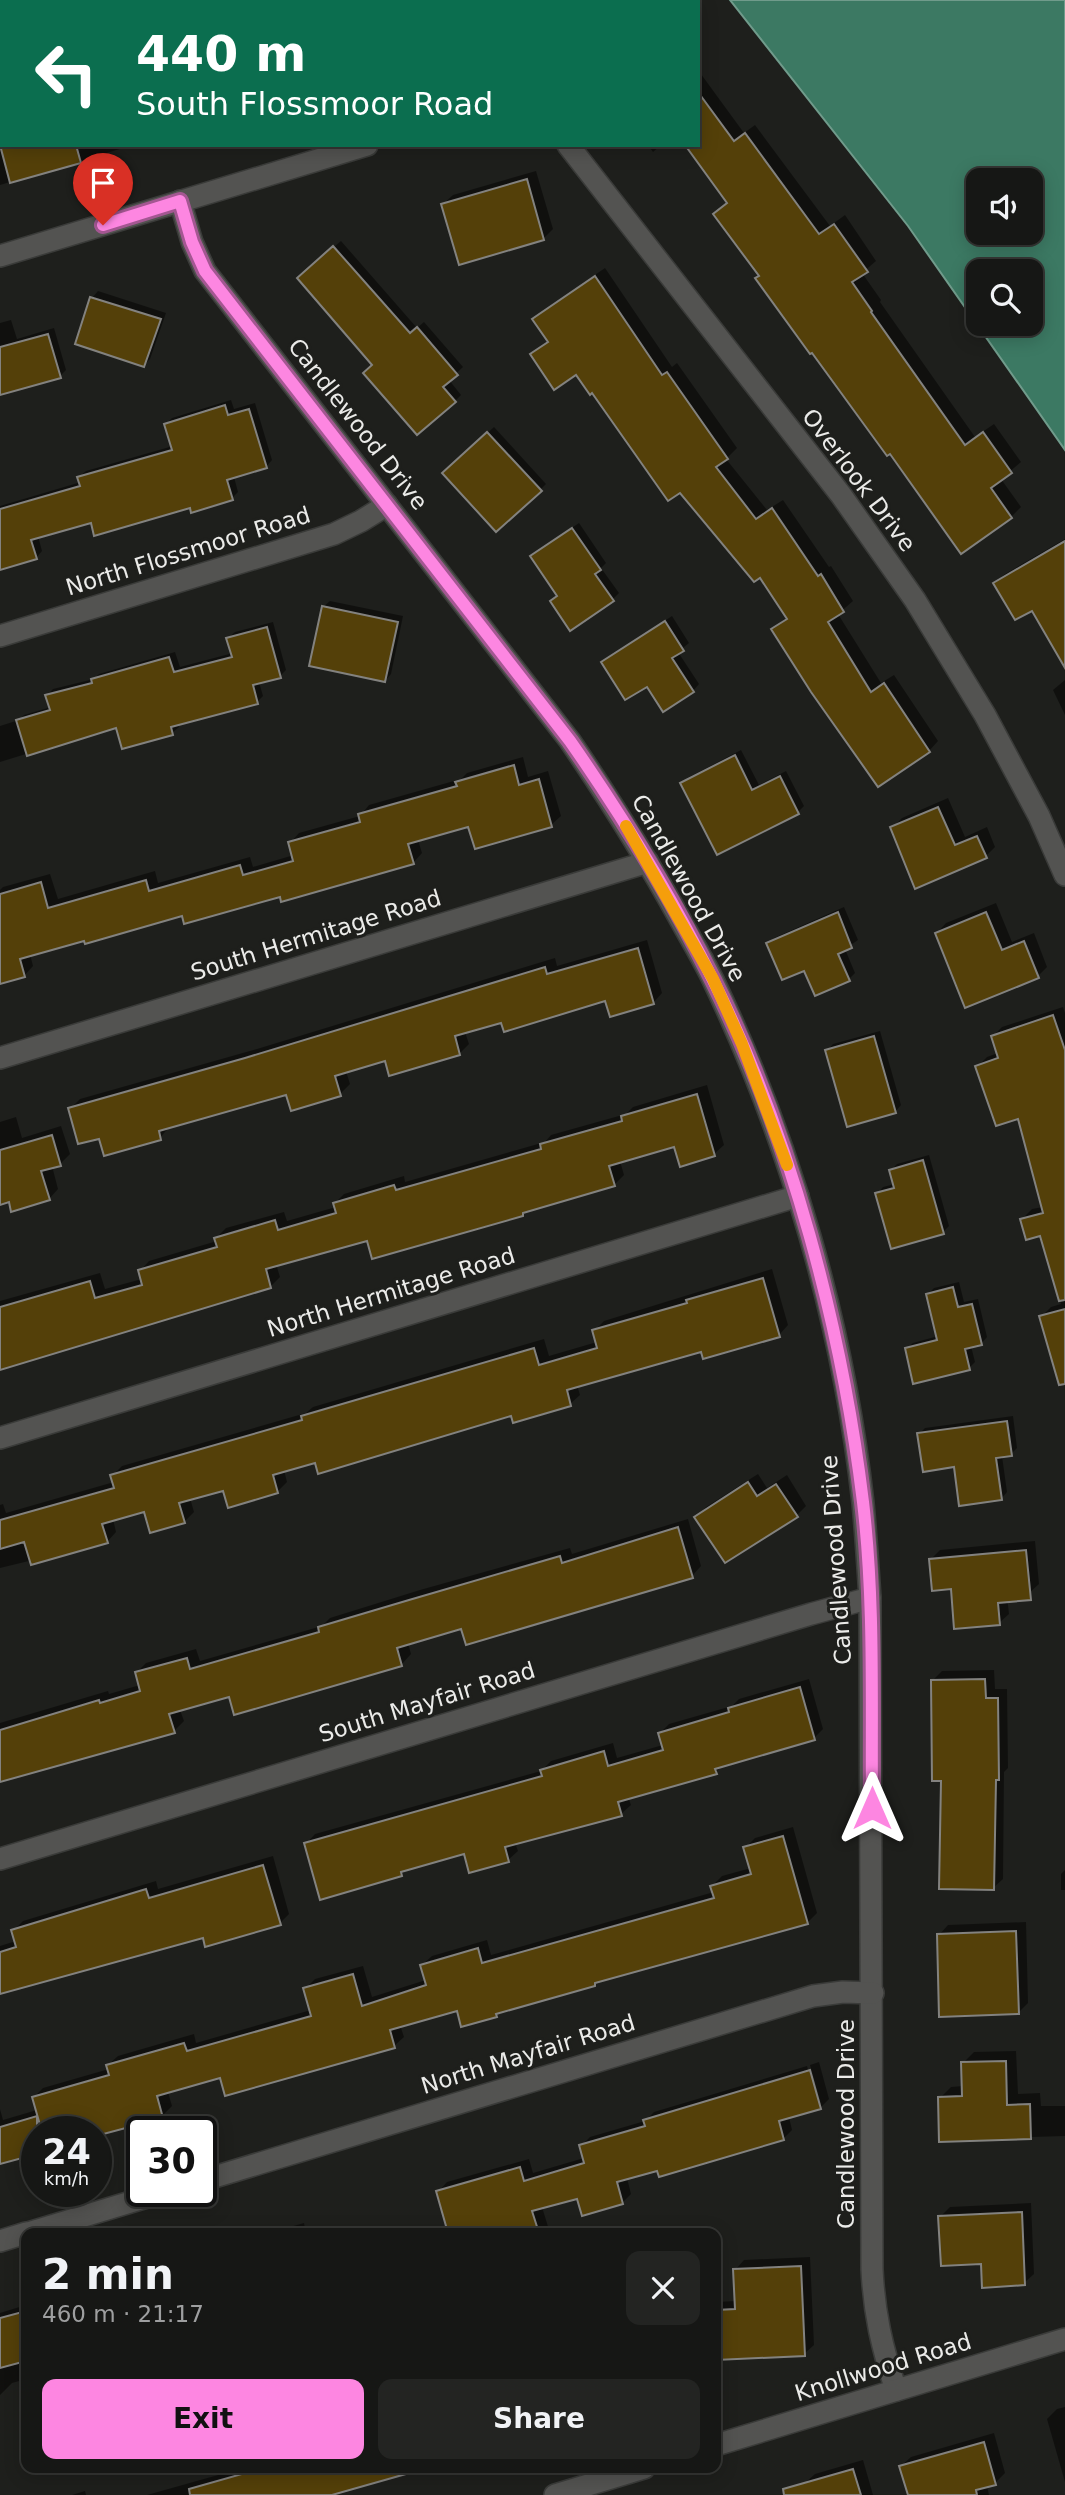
<!DOCTYPE html>
<html lang="en">
<head>
<meta charset="utf-8">
<style>
	:root { --surface:#161715; --page:#232422; --text:#f1f3f6; --muted:#9e9fa0; --line:#353634; --accent:#fd86e1 }
	body { margin:0; font-family:"DejaVu Sans",sans-serif; background:var(--page); color:var(--text); height:100vh; display:flex; flex-direction:column; font-size:26px; white-space:nowrap }
	* { box-sizing:border-box; margin:0 }
	p { font-size:23px; color:var(--muted) }
	.icon { flex:none; width:38px; height:38px; fill:none; stroke:currentColor; stroke-width:2; stroke-linecap:round; stroke-linejoin:round }
	.map { position:relative; flex:1; overflow:hidden }
	.drawer { position:absolute; left:21px; top:2228px; width:700px; height:245px; display:flex; flex-direction:column; background:var(--surface); border-radius:14px; box-shadow:0 4px 18px #0003,0 0 0 2px var(--line) }
	.drawer>* { flex:none }
	.hud { position:absolute; left:0px; top:0px; width:700px; height:147px; box-shadow:0 4px 18px #0003,0 0 0 2px var(--line); background:#0b6e4f; color:#fff; overflow:hidden }
	.buttons { position:absolute; left:966px; top:168px; display:grid; gap:14px }
	.buttons a { display:grid; place-items:center; width:77px; height:77px; border-radius:14px; background:var(--surface); box-shadow:0 4px 18px #0003,0 0 0 2px var(--line); font-size:35px }
	.speed { position:absolute; left:21px; top:2116px; display:flex; gap:14px; font-size:35px; font-weight:700; text-align:center }
	.speed>* { display:grid; place-content:center; width:91px; height:91px; border-radius:50%; background:var(--surface); box-shadow:0 4px 18px #0003,0 0 0 2px var(--line); line-height:1 }
	.speed small { font-size:18px; font-weight:400 }
	.speed .limit { border:4px solid #111; border-radius:10px; background:#fff; color:#111 }
	.pin { position:absolute; display:grid; place-items:center; width:60px; height:60px; color:#fff; margin:-72px -30px; border-radius:50% 50% 50% 0; rotate:-45deg; box-shadow:0 0 7px #0007 }
	.pin .icon { rotate:45deg }
	.me { position:absolute; width:77px; margin:-38px; rotate:0deg; stroke-linejoin:round; filter:drop-shadow(0 0 5px #0008) }
	.turn { display:flex; align-items:center; gap:24px; height:147px; padding:0 21px; font-size:32px }
	.turn .icon { width:91px; height:91px; stroke-width:2.5 }
	.turn b { display:block; font-size:49px; line-height:60px }
	.round { display:grid; place-items:center; flex:none; width:74px; height:74px; border-radius:14px; background:var(--page) }
	.summary { display:flex; align-items:center; justify-content:space-between; height:119px; padding:0 21px }
	h1 { font-size:42px; font-weight:800; line-height:52px }
	.primary-button { display:flex; gap:14px; margin-top:auto; padding:14px 21px }
	.primary-button a { flex:1; height:80px; border-radius:14px; background:var(--accent); color:#111; font-size:28px; font-weight:800; line-height:80px; text-align:center }
	.primary-button a+a { background:var(--page); color:var(--text) }
	.map>svg:first-child { display:block }
</style>
</head>
<body>
<div class="map">
<svg width="1065" height="2495" viewBox="0 0 1065 2495">
	<rect width="100%" height="100%" fill="#1e1f1c"/>
	<!-- water -->
	<path fill="#3c7963" stroke="#709b8b" stroke-width="2" fill-rule="evenodd" d="M730 0H1065V450L908 226ZM978 180H1031V233H978ZM978 271H1031V324H978Z"/>
	<!-- shadow -->
	<g fill="#0007">
		<polygon points="561,0 640,0 638,2"/>
		<polygon points="698,70 744,133 755,125 830,226 845,215 876,261 862,273 881,300 880,302 975,437 994,424 1021,462 1001,479 1021,507 1011,517 761,275 715,214 729,202 698,145"/>
		<polygon points="0,136 2,136 2,145 133,145 0,185"/>
		<polygon points="648,145 661,145 653,152"/>
		<polygon points="536,171 553,229 543,239 443,204 453,195"/>
		<polygon points="341,241 417,328 424,322 463,367 449,380 461,395 455,401 374,364 305,272"/>
		<polygon points="605,268 672,367 677,363 737,448 726,459 767,510 783,500 829,567 831,566 853,601 838,614 881,683 894,675 938,741 929,751 774,629 787,617 761,575 576,372 532,354 549,340 534,319 544,310"/>
		<polygon points="98,291 166,313 150,359 144,365 92,298"/>
		<polygon points="11,320 17,339 54,328 66,370 60,376 0,376 0,323"/>
		<polygon points="231,400 234,409 255,403 272,460 266,467 234,477 238,492 232,498 92,521 38,536 42,551 36,558 0,568 0,506 81,482 79,477 86,471 173,446 166,424 172,418"/>
		<polygon points="494,427 546,484 540,490 444,473"/>
		<polygon points="579,523 606,563 601,568 619,593 612,600 539,550"/>
		<polygon points="1065,539 1065,639 1032,608 995,583 1005,574"/>
		<polygon points="330,601 403,616 391,674 385,681 323,607"/>
		<polygon points="672,616 689,643 678,652 699,684 693,691 647,685 603,662"/>
		<polygon points="273,622 286,670 280,676 259,682 263,696 257,702 178,724 179,727 172,733 117,726 0,762 0,726 19,720 24,715 51,707 47,695 53,689 94,679 99,674 175,652 180,667 233,653 228,638 235,632"/>
		<polygon points="1065,680 1065,715 1053,690"/>
		<polygon points="741,750 759,785 786,771 804,806 798,812 682,783 689,777"/>
		<polygon points="523,757 528,777 548,771 561,816 551,825 470,825 418,840 422,853 413,863 183,914 30,954 33,966 24,976 0,982 0,890 3,887 50,874 58,899 155,871 158,883 250,857 253,867 294,855 290,843 299,833 360,816 369,805 461,779 467,773"/>
		<polygon points="948,798 965,837 987,827 995,847 986,856 892,828 902,818"/>
		<polygon points="996,903 1012,942 1034,933 1047,967 1038,976 937,933 946,923"/>
		<polygon points="844,907 858,940 845,949 855,973 849,979 768,944 774,938"/>
		<polygon points="647,940 662,993 653,1003 607,999 502,1021 465,1032 469,1044 459,1054 386,1059 346,1071 350,1084 340,1094 287,1093 169,1127 160,1138 100,1136 70,1109 80,1099 257,1049 555,958 557,966"/>
		<polygon points="1063,1007 1065,1013 1065,1352 1041,1317 1051,1307 1061,1304 1041,1234 1022,1219 1032,1209 1043,1207 1019,1117 977,1067 987,1057 998,1053 993,1036 1002,1027"/>
		<polygon points="880,1031 901,1105 895,1112 827,1051 833,1044"/>
		<polygon points="707,1085 724,1145 714,1154 675,1145 620,1161 624,1175 614,1185 527,1210 523,1215 368,1238 276,1264 280,1277 270,1287 0,1367 0,1301 100,1273 105,1289 142,1279 140,1271 149,1261 217,1241 216,1238 226,1228 284,1212 287,1221 336,1207 335,1203 344,1194 404,1176 405,1182 545,1142 551,1135 626,1114 633,1107"/>
		<polygon points="16,1117 22,1138 61,1126 70,1154 60,1164 52,1166 58,1189 49,1199 10,1200 0,1203 0,1122"/>
		<polygon points="929,1155 949,1226 943,1232 877,1194 883,1187 895,1184 891,1170 897,1164"/>
		<polygon points="772,1269 788,1325 779,1335 703,1349 577,1385 580,1395 570,1404 512,1414 284,1470 287,1482 277,1492 224,1489 190,1498 194,1512 184,1522 145,1510 113,1519 116,1532 107,1542 0,1568 0,1505 3,1504 6,1513 114,1482 112,1476 122,1466 306,1413 313,1407 544,1339 549,1356 597,1342 594,1331 604,1321"/>
		<polygon points="959,1282 964,1302 978,1299 987,1337 981,1344 971,1346 975,1362 969,1368 906,1349 913,1343 938,1336 928,1294 934,1288"/>
		<polygon points="1013,1416 1017,1448 1011,1454 1002,1456 1007,1492 1001,1499 956,1465 919,1434 925,1428"/>
		<polygon points="758,1474 767,1488 787,1475 806,1506 797,1515 697,1517 706,1507"/>
		<polygon points="688,1519 701,1566 692,1576 462,1627 408,1643 411,1654 402,1664 235,1713 230,1695 180,1710 184,1721 174,1731 0,1780 0,1723 108,1691 109,1694 140,1685 136,1673 146,1663 196,1649 200,1661 322,1626 330,1618 420,1590 570,1548 572,1554"/>
		<polygon points="1035,1541 1039,1584 1029,1593 1007,1596 1009,1614 999,1623 952,1587 931,1559 940,1550"/>
		<polygon points="994,1670 995,1689 1007,1689 1008,1768 1004,1772 1003,1879 993,1888 943,1779 932,1681 942,1671"/>
		<polygon points="809,1679 823,1729 814,1738 724,1764 716,1772 628,1797 631,1805 621,1814 515,1843 518,1851 508,1860 465,1852 407,1869 401,1875 306,1844 315,1834 541,1771 551,1761 613,1743 617,1758 663,1745 660,1733 669,1724 732,1706 739,1699"/>
		<polygon points="793,1827 817,1913 807,1923 598,1981 594,1984 501,2011 496,2015 458,2008 400,2025 404,2037 394,2046 221,2076 168,2092 172,2106 162,2116 96,2132 37,2132 0,2163 0,2109 3,2120 37,2110 34,2097 43,2088 109,2069 108,2065 118,2056 194,2034 196,2043 311,2010 305,1989 315,1979 363,1966 372,1997 426,1980 422,1965 432,1956 487,1940 491,1955 714,1892 712,1886 722,1876 751,1868 745,1848 755,1838"/>
		<polygon points="273,1856 289,1914 280,1923 204,1936 0,1992 0,1946 16,1941 13,1931 23,1921 156,1881 158,1889"/>
		<polygon points="1065,1870 1065,1890 1061,1890 1061,1874"/>
		<polygon points="1026,1922 1028,2003 1018,2013 939,1935 948,1925"/>
		<polygon points="1016,2051 1018,2094 1040,2093 1041,2106 1065,2106 1065,2136 941,2140 940,2098 951,2087 963,2086 963,2063 974,2052"/>
		<polygon points="819,2062 829,2099 820,2108 789,2117 792,2130 783,2139 627,2178 631,2194 622,2203 578,2196 542,2207 550,2233 450,2233 438,2192 447,2182 529,2159 533,2173 584,2158 581,2146 590,2137 645,2121 654,2112 807,2066 818,2104 821,2104 810,2065"/>
		<polygon points="1031,2203 1034,2274 1024,2283 940,2217 950,2207"/>
		<polygon points="304,2223 306,2233 269,2233"/>
		<polygon points="810,2257 814,2345 804,2354 716,2358 716,2302 736,2301 735,2270 744,2260"/>
		<polygon points="26,2305 26,2379 12,2383 0,2395 0,2313"/>
		<polygon points="1065,2407 1065,2482 1047,2419 1057,2409"/>
		<polygon points="994,2433 1005,2473 995,2483 987,2486 989,2495 910,2495 901,2466 911,2457"/>
		<polygon points="863,2460 873,2495 809,2495 805,2483 815,2474"/>
		<polygon points="243,2468 417,2468 331,2495 147,2495"/>
		<polygon points="85,2491 86,2495 72,2495"/>
	</g>
	<!-- building -->
	<g fill="#544009" stroke="#83827f" stroke-width="2">
		<polygon points="698,92 734,141 745,133 819,234 834,224 868,272 852,282 872,311 871,312 965,445 983,432 1012,473 991,488 1012,518 961,554 890,454 887,456 812,353 810,354 755,278 759,276 713,214 727,203 685,145 698,145"/>
		<polygon points="0,145 76,145 81,163 10,183"/>
		<polygon points="527,179 544,240 459,265 441,204"/>
		<polygon points="333,246 410,333 417,327 458,375 443,387 456,402 417,435 363,373 372,365 297,278"/>
		<polygon points="595,276 662,375 667,372 728,459 716,467 756,519 772,508 818,576 821,574 844,612 828,622 871,692 884,683 930,752 878,787 811,692 771,629 787,619 760,578 754,582 680,493 668,501 592,393 590,395 576,375 554,390 530,354 548,342 532,319"/>
		<polygon points="90,297 161,319 144,367 75,344"/>
		<polygon points="48,334 61,378 0,395 0,347"/>
		<polygon points="225,405 228,415 249,409 267,468 227,480 233,500 191,513 190,508 94,536 91,523 31,540 37,559 0,570 0,509 80,486 77,477 172,450 164,424"/>
		<polygon points="487,432 542,491 496,532 442,473"/>
		<polygon points="572,528 601,570 595,574 614,601 570,631 550,601 557,596 530,556"/>
		<polygon points="1065,541 1065,668 1032,611 1015,620 993,583"/>
		<polygon points="322,606 398,622 385,682 309,666"/>
		<polygon points="665,621 684,651 672,658 694,692 663,712 647,687 625,700 601,662"/>
		<polygon points="267,627 281,678 253,685 258,704 171,727 173,735 122,749 116,728 27,756 16,720 50,710 45,695 92,683 91,679 169,657 174,672 232,657 226,638"/>
		<polygon points="735,755 752,790 780,776 799,814 717,855 680,783"/>
		<polygon points="514,765 519,785 539,779 552,827 475,849 468,827 408,844 414,864 281,902 280,897 184,924 182,916 85,944 84,941 20,959 25,977 0,984 0,894 41,882 48,908 146,880 149,891 240,865 243,875 293,861 288,842 360,822 358,814 457,786 455,782"/>
		<polygon points="938,807 955,845 977,836 987,858 915,889 890,827"/>
		<polygon points="838,912 852,948 838,954 850,981 815,996 804,971 782,980 766,943"/>
		<polygon points="986,912 1002,950 1024,941 1039,978 965,1008 935,933"/>
		<polygon points="638,948 654,1004 610,1017 605,1001 504,1032 501,1023 455,1036 460,1055 389,1076 385,1061 335,1076 341,1096 291,1111 286,1095 159,1131 161,1140 104,1156 99,1139 78,1144 68,1108 245,1058 545,967 547,974"/>
		<polygon points="1053,1015 1065,1050 1065,1300 1059,1301 1040,1236 1026,1240 1020,1219 1043,1213 1018,1119 996,1126 975,1066 998,1058 991,1036"/>
		<polygon points="874,1036 896,1113 847,1127 825,1050"/>
		<polygon points="697,1094 715,1156 680,1167 674,1147 609,1166 615,1186 523,1213 523,1216 372,1259 367,1241 266,1269 271,1288 0,1370 0,1307 90,1281 95,1298 142,1285 138,1270 217,1247 214,1238 275,1220 278,1230 336,1213 333,1203 394,1185 396,1190 541,1149 540,1144 622,1121 621,1116"/>
		<polygon points="52,1135 61,1166 41,1171 50,1200 11,1212 9,1202 0,1205 0,1150"/>
		<polygon points="923,1160 944,1234 891,1249 875,1193 894,1188 889,1170"/>
		<polygon points="763,1278 780,1337 703,1359 701,1352 567,1390 571,1406 513,1423 511,1416 318,1474 315,1463 273,1475 278,1493 228,1508 223,1491 179,1503 185,1523 150,1533 144,1512 102,1524 108,1543 31,1565 24,1542 0,1549 0,1520 114,1488 110,1475 302,1420 301,1416 534,1348 539,1365 597,1348 592,1330 687,1303 686,1300"/>
		<polygon points="953,1287 958,1307 972,1304 982,1345 965,1349 970,1370 913,1384 905,1348 937,1340 926,1294"/>
		<polygon points="1065,1309 1065,1384 1059,1385 1039,1316"/>
		<polygon points="1007,1421 1012,1456 996,1458 1002,1500 959,1506 954,1467 923,1472 917,1433"/>
		<polygon points="748,1482 757,1496 776,1484 798,1517 725,1563 694,1517"/>
		<polygon points="678,1527 693,1578 466,1645 461,1629 397,1648 402,1666 234,1715 229,1697 169,1714 175,1733 0,1782 0,1730 99,1700 100,1703 140,1691 135,1672 187,1658 190,1669 319,1632 318,1627 409,1600 560,1556 562,1563"/>
		<polygon points="1026,1550 1031,1600 998,1603 1000,1625 954,1629 951,1589 932,1591 929,1559"/>
		<polygon points="985,1679 986,1698 998,1698 999,1780 996,1780 994,1890 939,1889 941,1781 932,1781 931,1680"/>
		<polygon points="800,1687 815,1740 715,1769 717,1774 618,1802 622,1816 505,1847 509,1862 469,1873 464,1854 401,1872 402,1876 320,1900 304,1843 542,1776 540,1770 604,1751 608,1766 663,1750 658,1733 729,1712 728,1708"/>
		<polygon points="783,1836 808,1924 595,1983 595,1986 496,2014 497,2017 461,2027 457,2011 390,2030 395,2048 225,2096 220,2078 157,2096 163,2118 96,2136 96,2132 42,2132 32,2097 109,2075 106,2065 184,2043 187,2051 311,2016 303,1988 353,1974 362,2006 426,1985 420,1965 478,1948 482,1963 714,1898 710,1886 751,1874 743,1847"/>
		<polygon points="263,1865 281,1925 205,1947 203,1938 0,1994 0,1952 16,1947 11,1930 146,1889 149,1898"/>
		<polygon points="1016,1931 1019,2014 939,2017 937,1934"/>
		<polygon points="1006,2061 1007,2105 1030,2104 1031,2139 939,2142 938,2097 962,2096 961,2062"/>
		<polygon points="810,2070 821,2109 779,2121 784,2140 659,2177 657,2171 617,2182 623,2204 582,2216 577,2199 532,2211 539,2233 448,2233 436,2191 520,2167 524,2181 584,2163 579,2145 645,2126 643,2120"/>
		<polygon points="37,2116 37,2154 0,2164 0,2127"/>
		<polygon points="1022,2212 1025,2285 982,2288 981,2264 941,2266 938,2216"/>
		<polygon points="801,2266 805,2356 716,2360 716,2310 735,2309 733,2269"/>
		<polygon points="26,2311 26,2361 0,2368 0,2318"/>
		<polygon points="984,2442 996,2485 976,2490 977,2495 908,2495 899,2466"/>
		<polygon points="263,2468 405,2468 406,2474 332,2495 190,2495 189,2489"/>
		<polygon points="853,2469 861,2495 784,2495 783,2489"/>
	</g>
	<g fill="none" stroke-linecap="round" stroke-linejoin="round">
		<defs>
			<g id="minor">
				<polyline points="455,0 456,2"/>
				<polyline points="568,145 841,495 915,600 985,715 1039,816 1065,875"/>
				<path d="M180 201 192 242 205 271 570 741C610 800 647 859 681 921 692 941 704 961 714 982 791 1144 843 1324 863 1503 866 1535 868 1567 870 1598L872 2269C874 2313 882 2348 896 2390"/>
				<polyline points="0,256 367,145"/>
				<polyline points="0,636 334,534 361,521 387,505"/>
				<polyline points="0,1058 648,862"/>
				<polyline points="0,1438 798,1196"/>
				<polyline points="0,1859 811,1614 870,1598"/>
				<polyline points="201,2181 813,1996 843,1992 873,1993"/>
				<polyline points="28,2233 167,2191"/>
				<polyline points="0,2241 26,2233"/>
				<polyline points="716,2445 1065,2339"/>
				<polyline points="555,2495 644,2468"/>
			</g>
		</defs>
		<!-- minor casing -->
		<use href="#minor" stroke="#3a3b39" stroke-width="24"/>
		<!-- minor -->
		<use href="#minor" stroke="#535351" stroke-width="21"/>
	</g>
	<g fill="none" stroke-linecap="round" stroke-linejoin="round">
		<defs>
			<path id="route" d="M103 225 180 201 192 242 205 271 570 741C623 817 672 897 713 980 791 1136 842 1329 863 1502 875 1603 871 1707 872 1808"/>
		</defs>
		<!-- route casing -->
		<use href="#route" stroke="#a45792" stroke-width="18"/>
		<!-- route -->
		<use href="#route" stroke="#fd86e1" stroke-width="12"/>
		<!-- slow -->
		<polyline stroke="#f59e0b" stroke-width="12" points="626,826 713,979 742,1044 787,1165"/>
	</g>
	<g text-anchor="middle" dominant-baseline="central" stroke-width="6" stroke-linejoin="round" paint-order="stroke">
		<!-- street labels -->
		<g font-size="23" fill="#ebebe9" stroke="#1e1f1c">
			<text transform="translate(358 424) rotate(52)">Candlewood Drive</text>
			<text transform="translate(859 480) rotate(53)">Overlook Drive</text>
			<text transform="translate(188 551) rotate(-17)">North Flossmoor Road</text>
			<text transform="translate(689 888) rotate(61)">Candlewood Drive</text>
			<text transform="translate(316 935) rotate(-17)">South Hermitage Road</text>
			<text transform="translate(391 1292) rotate(-17)">North Hermitage Road</text>
			<text transform="translate(836 1560) rotate(-94)">Candlewood Drive</text>
			<text transform="translate(427 1702) rotate(-17)">South Mayfair Road</text>
			<text transform="translate(528 2054) rotate(-17)">North Mayfair Road</text>
			<text transform="translate(846 2124) rotate(-90)">Candlewood Drive</text>
			<text transform="translate(883 2367) rotate(-17)">Knollwood Road</text>
		</g>
	</g>
</svg>
<div class="buttons">
<a><svg class="icon" aria-label="sound" viewBox="0 0 24 24"><path d="M4 9h4l5-4v14l-5-4H4zM17 9q2 3 0 6"/></svg></a>
<a><svg class="icon" aria-label="search" viewBox="0 0 24 24"><circle cx="10" cy="10" r="6"/><path d="M15 15l6 6"/></svg></a>
</div>
<div class="speed"><div>24<small>km/h</small></div><div class="limit">30</div></div>
<div class="pin" style="left:103px;top:225px;background:#d93025"><svg class="icon" aria-label="arrive" viewBox="0 0 24 24"><path d="M6 21V4h12l-3 4 3 4H6"/></svg></div>
<svg class="me" style="left:872px;top:1808px" viewBox="-20 -20 40 40"><path d="M0-17L14 15 0 8-14 15z" fill="#fd86e1" stroke="#fff" stroke-width="4"/></svg>
<div class="hud">
<div class="turn"><svg class="icon" aria-label="left" viewBox="0 0 24 24"><path d="M17 20v-9H6M10 6l-5 5 5 5"/></svg><div><b>440 m</b>South Flossmoor Road</div></div>
</div>
<section class="drawer">
<div class="summary"><div><h1>2 min</h1><p>460 m · 21:17</p></div><a class="round"><svg class="icon" aria-label="close" viewBox="0 0 24 24"><path d="M6 6l12 12M18 6L6 18"/></svg></a></div>
<div class="primary-button"><a>Exit</a><a>Share</a></div>
</section>
</div>
</body>
</html>
